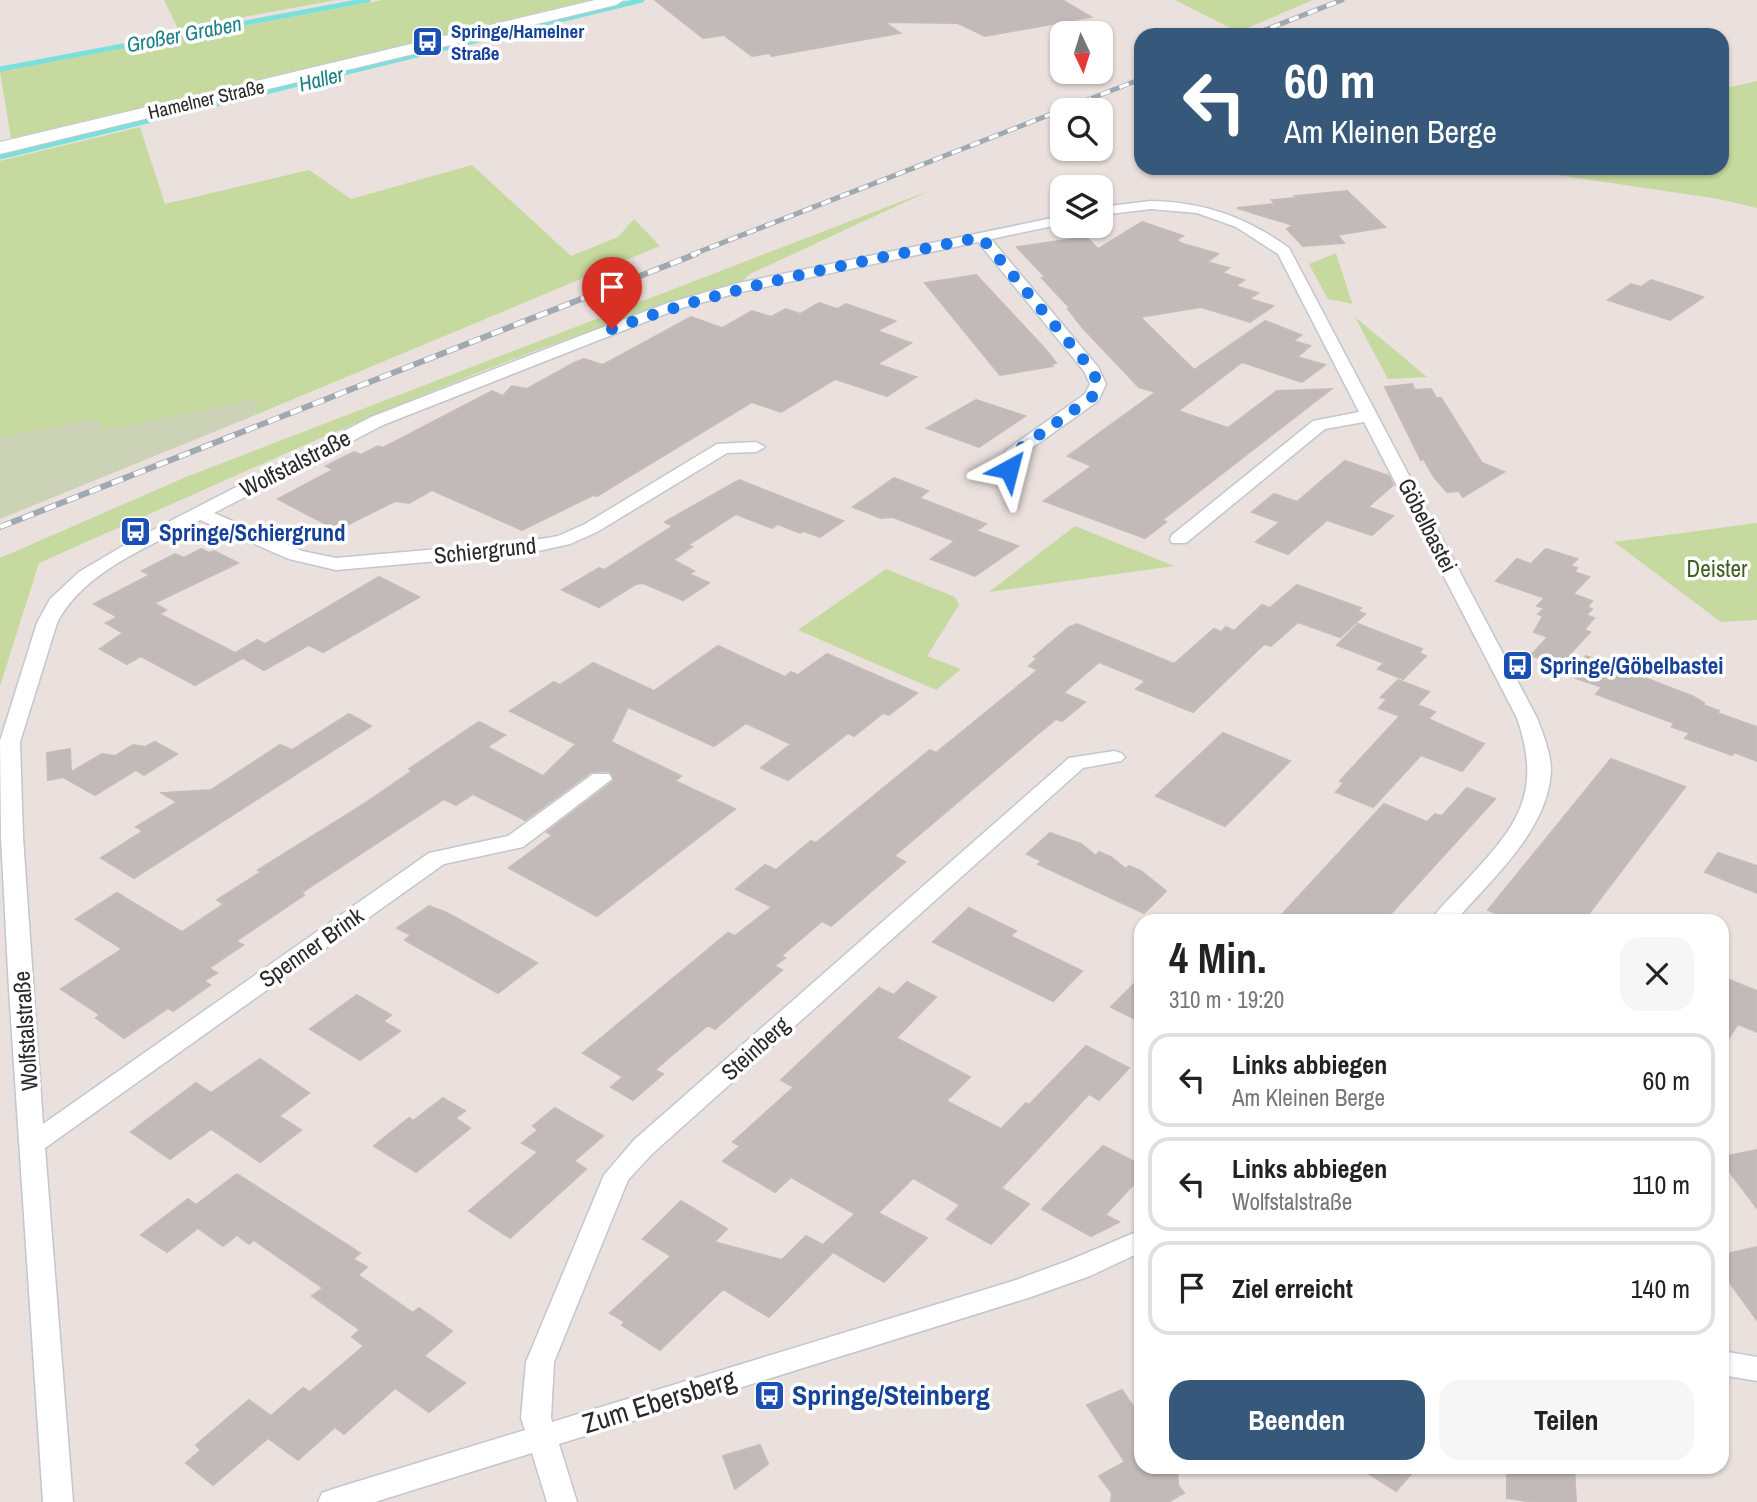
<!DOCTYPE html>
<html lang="de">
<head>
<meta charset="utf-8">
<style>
	:root { --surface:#fff; --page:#f6f6f6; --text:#222; --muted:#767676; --line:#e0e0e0; --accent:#36587a }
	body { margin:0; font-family:"Archivo Narrow",sans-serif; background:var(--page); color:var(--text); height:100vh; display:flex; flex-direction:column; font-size:26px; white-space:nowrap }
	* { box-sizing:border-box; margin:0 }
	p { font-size:23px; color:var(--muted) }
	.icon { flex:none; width:38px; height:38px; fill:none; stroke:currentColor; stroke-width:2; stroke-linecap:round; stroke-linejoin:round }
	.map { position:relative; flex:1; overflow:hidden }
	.drawer { position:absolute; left:1134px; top:914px; width:595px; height:560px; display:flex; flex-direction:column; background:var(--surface); border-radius:21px; box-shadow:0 2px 5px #0004 }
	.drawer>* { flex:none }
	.top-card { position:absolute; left:1134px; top:28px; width:595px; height:147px; border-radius:21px; box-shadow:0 2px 5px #0004; background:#36587a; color:#fff; overflow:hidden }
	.needle { width:46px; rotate:176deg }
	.buttons { position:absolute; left:1050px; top:21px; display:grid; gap:14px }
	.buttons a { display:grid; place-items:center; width:63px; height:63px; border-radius:14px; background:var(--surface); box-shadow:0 2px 5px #0004; font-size:35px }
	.pin { position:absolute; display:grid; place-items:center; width:60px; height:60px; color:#fff; margin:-72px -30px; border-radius:50% 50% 50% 0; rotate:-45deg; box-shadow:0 0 7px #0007 }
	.pin .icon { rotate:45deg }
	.me { position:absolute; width:77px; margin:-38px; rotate:38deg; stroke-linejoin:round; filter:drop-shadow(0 0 5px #0008) }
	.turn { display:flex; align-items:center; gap:24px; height:147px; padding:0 35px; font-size:32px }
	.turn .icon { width:91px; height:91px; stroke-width:2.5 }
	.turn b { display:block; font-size:49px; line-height:60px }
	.round { display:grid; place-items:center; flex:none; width:74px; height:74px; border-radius:21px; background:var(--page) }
	.summary { display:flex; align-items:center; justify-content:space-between; height:119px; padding:0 35px }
	h1 { font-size:42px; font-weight:700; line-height:52px }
	.button { display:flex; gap:14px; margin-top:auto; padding:14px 35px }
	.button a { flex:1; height:80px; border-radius:21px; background:var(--accent); color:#fff; font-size:28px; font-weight:700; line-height:80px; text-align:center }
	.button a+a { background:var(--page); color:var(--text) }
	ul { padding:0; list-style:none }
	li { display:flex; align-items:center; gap:21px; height:94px; margin:0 14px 10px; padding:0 21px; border:4px solid var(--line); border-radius:21px }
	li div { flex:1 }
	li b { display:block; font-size:26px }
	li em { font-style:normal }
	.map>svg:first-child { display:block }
</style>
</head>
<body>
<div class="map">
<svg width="1757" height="1502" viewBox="0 0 1757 1502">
	<rect width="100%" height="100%" fill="#eae0dd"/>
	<!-- green -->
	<g fill="#c6da9f">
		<polygon points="164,0 336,0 178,29"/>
		<polygon points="383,0 591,0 11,139 0,71"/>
		<polygon points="1175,0 1313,0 1238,32"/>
		<polygon points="1757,81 1757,208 1719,199 1511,168 1722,168 1722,89"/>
		<polygon points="140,127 165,204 309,170 351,199 472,165 571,256 618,237 634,219 660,246 253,416 259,398 104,431 96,418 0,438 0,161"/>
		<path d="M931 190 750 274 741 283C499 351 269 462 39 563L0 686V558L186 477Z"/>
		<polygon points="1336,253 1351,300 1353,304 1328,299 1309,264"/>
		<polygon points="1355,317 1427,377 1388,379"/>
		<polygon points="1757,523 1757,620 1721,622 1614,542"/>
		<polygon points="1075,526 1174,566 989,592"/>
		<polygon points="886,569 955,597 959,605 927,656 961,669 936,690 798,630"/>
	</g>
	<!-- cemetery -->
	<polygon fill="#ccd2b6" points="260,398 253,416 0,519 0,438 96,418 104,431"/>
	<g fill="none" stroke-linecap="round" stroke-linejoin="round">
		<!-- stream -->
		<g stroke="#7be0db" stroke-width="5">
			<polyline points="0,69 368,0"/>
			<polyline points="0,157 642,0"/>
		</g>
	</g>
	<!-- building -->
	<g fill="#c2bab9" stroke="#c5bbb7" stroke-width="2">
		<polygon points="655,0 1062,0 1091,17 985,36 958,23 884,22 900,33 772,56 769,53 752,56 724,35 703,38"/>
		<polygon points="1347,191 1385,227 1337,235 1344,243 1303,246 1287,229 1293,225 1237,208 1275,204 1272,200 1297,198 1295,196"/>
		<polygon points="1142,222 1183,236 1176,240 1183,244 1218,254 1207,262 1229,268 1222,273 1244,280 1235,286 1258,293 1249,299 1273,306 1250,322 1201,307 1140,317 1194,370 1265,321 1301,335 1293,341 1310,346 1297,357 1325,365 1302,382 1242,362 1178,411 1228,428 1277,391 1331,389 1162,520 1166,522 1145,538 1044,501 1092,466 1068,456 1156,392 1139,387 1083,328 1068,309 1071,309 1042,278 1046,278 1017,247 1086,237 1098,249"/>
		<polygon points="976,275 1046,350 1056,363 1052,364 1053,366 1000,375 925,283"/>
		<polygon points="1651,280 1682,290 1703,297 1670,320 1608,300 1631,284 1641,287"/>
		<polygon points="819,303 837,309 846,304 895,321 877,331 911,343 877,364 916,377 887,396 835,379 781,412 752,402 597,496 593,495 522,530 432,490 409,503 395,501 337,530 278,499 333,470 326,466 354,452 361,455 378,446 383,448 492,391 503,396 512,386 527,389 574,363 584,359 603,365 691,317 722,328 752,311 771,317 786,309 800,314"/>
		<polygon points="1412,384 1415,390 1431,389 1436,398 1441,398 1482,463 1504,472 1463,497 1459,491 1447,492 1434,477 1423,458 1421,460 1385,387"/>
		<polygon points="976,400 1025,416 979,447 927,428"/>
		<polygon points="1345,461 1389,476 1393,485 1368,507 1393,516 1372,535 1327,520 1288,554 1256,542 1280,522 1252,512 1274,494 1297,502"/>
		<polygon points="894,478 928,491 919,498 986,524 976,531 1018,546 975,576 931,559 955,541 893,517 881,518 853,507"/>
		<polygon points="739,480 843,521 820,537 804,531 800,533 778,524 772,528 736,514 688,545 692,547 673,560 694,571 689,574 709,583 683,600 643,583 636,584 599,607 562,590 599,568 604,570 673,526 665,522"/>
		<polygon points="201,549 209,553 214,551 238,563 154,603 166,610 159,614 235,653 257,640 265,644 379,577 419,597 323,652 309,645 264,670 243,658 195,685 141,656 127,664 100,649 123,633 106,623 118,617 94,604 150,575 142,571 175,554 184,558"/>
		<polygon points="1546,549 1577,559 1570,566 1577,568 1574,572 1589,577 1573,594 1592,601 1587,607 1592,609 1586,615 1594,618 1584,630 1590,632 1559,666 1531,655 1548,637 1534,632 1543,616 1538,614 1545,608 1537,606 1545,598 1496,581 1517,559 1531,564"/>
		<polygon points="1297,585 1361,608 1357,611 1365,614 1340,637 1298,622 1271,646 1264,644 1193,712 1136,689 1146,681 1099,662 1063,693 1085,702 1062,721 1056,719 1040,732 894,856 905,862 831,926 822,921 781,956 785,958 774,966 782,970 715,1029 708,1025 666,1060 655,1070 663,1074 633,1100 611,1087 623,1077 583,1053 728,933 735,936 772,907 736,889 765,865 776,870 811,841 816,843 930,750 936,753 1038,670 1029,666 1038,658 1034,657 1069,627 1077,624 1174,664 1214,629 1221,632 1226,627 1234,631 1262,605 1270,608"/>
		<polygon points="1358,624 1422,649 1419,653 1426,656 1403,679 1378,669 1384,663 1337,645"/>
		<polygon points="718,646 785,677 791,672 798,675 827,654 917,693 889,715 883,713 854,736 848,733 788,780 761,768 791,744 746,723 714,746 628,707 611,742 681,776 675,781 735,809 597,916 509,868 553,835 547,832 614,781 609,771 591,772 525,820 473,794 456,805 444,799 301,893 304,895 236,941 243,945 209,968 217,973 204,981 210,985 173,1011 168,1008 124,1038 96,1018 100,1015 61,989 122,949 76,919 117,893 182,932 224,904 217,900 261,872 258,870 367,802 412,771 409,769 479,722 505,735 487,747 543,776 576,744 510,711 554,682 560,685 593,663 654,691"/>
		<polygon points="1586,656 1692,696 1704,703 1703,705 1719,711 1717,713 1757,727 1757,761 1734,752 1732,755 1685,738 1690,733 1672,727 1674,723 1596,694 1602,687 1570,676"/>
		<polygon points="1398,680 1429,692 1417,705 1435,712 1428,719 1484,744 1462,771 1421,755 1373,807 1336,792 1344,783 1340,781 1400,716 1379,708 1387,699 1381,697"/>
		<polygon points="349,714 371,726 134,878 101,858 143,831 136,827 177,802 162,793 211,790 280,745 292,750"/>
		<polygon points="1223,733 1290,761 1225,826 1156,796"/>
		<polygon points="155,742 177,754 144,775 136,770 95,795 63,777 48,780 47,753 70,749 71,772 102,754 115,756 133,745 145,747"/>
		<polygon points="1611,759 1685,787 1584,920 1514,920 1488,910"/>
		<polygon points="1467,788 1495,799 1385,920 1277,920 1384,804 1427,822 1435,814 1442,816"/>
		<polygon points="1050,833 1081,844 1096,856 1099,852 1111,857 1126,869 1129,866 1141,871 1166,891 1144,913 1038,864 1042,861 1027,854"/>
		<polygon points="1718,853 1757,866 1757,893 1705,872"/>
		<polygon points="429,906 447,913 537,963 498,993 405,940 411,935 397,928"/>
		<polygon points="969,908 1016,931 1010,936 1082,971 1053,1001 933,942"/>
		<polygon points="1141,977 1141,1022 1111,1007"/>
		<polygon points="1722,977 1757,991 1757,1032 1738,1024 1722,1048"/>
		<polygon points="907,982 936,997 896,1038 970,1077 946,1101 1001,1129 1026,1103 1029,1105 1086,1046 1129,1068 1099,1100 1089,1094 1001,1188 1029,1204 991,1244 947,1219 960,1205 913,1178 878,1213 927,1238 884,1282 833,1252 769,1317 723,1289 660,1350 622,1325 625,1322 610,1313 671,1256 643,1239 681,1201 727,1229 714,1242 782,1260 806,1236 823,1245 855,1214 791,1177 775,1192 723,1161 740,1146 733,1142 794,1087 781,1080 879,988 894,995"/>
		<polygon points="357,995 391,1015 383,1021 400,1031 360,1060 310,1029"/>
		<polygon points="260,1059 309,1093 279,1116 301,1130 260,1162 211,1129 170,1159 131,1132 196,1083 211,1093"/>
		<polygon points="443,1098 465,1111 455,1118 470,1128 416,1172 374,1146 409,1118 413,1121"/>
		<polygon points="555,1108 603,1136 574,1161 586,1169 510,1238 469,1211 538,1152 522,1143 538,1130 533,1126"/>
		<polygon points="1103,1146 1141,1165 1141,1176 1105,1215 1119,1222 1091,1236 1042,1209"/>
		<polygon points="1757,1150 1757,1208 1722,1162 1722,1157"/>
		<polygon points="237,1174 360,1253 353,1259 367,1267 358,1275 413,1313 419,1308 452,1331 424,1356 465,1383 429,1412 395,1388 344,1434 335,1427 298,1460 268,1438 213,1485 186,1463 201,1450 196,1445 249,1400 271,1416 303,1388 310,1392 364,1346 352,1337 360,1330 312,1296 323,1288 254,1240 249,1244 237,1235 223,1246 198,1228 167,1252 141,1235 188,1199 196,1205"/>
		<polygon points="1757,1247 1757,1320 1722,1272 1722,1255"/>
		<polygon points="1122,1390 1141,1418 1141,1466 1177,1466 1178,1485 1184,1493 1168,1502 1111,1502 1112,1493 1099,1476 1125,1462 1087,1405"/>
		<polygon points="760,1445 768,1464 735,1489 723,1456"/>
		<polygon points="1357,1466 1418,1466 1396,1491"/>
		<polygon points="1507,1466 1574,1466 1576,1502 1533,1502 1507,1498"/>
	</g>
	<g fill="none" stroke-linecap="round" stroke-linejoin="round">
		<defs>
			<g id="street">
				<path d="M1151 201C1204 202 1246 217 1289 248L1537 718C1543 734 1551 753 1551 771 1548 830 1492 879 1456 920H1431C1440 907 1453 895 1463 884 1515 828 1544 796 1517 718L1364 422 1325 429 1186 543H1172L1170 539 1172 535 1313 421 1359 412 1278 254 1236 227 1197 213 1151 209 1101 215V207Z"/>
				<path d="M1062 216V224L991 239 1098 367 1106 384 1098 401 1019 457 1015 473H1003L1000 469 1005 451 1085 394 1090 384 1084 371 978 242 741 292 678 309 383 425 214 513 302 551 336 558 529 541 558 536 585 524 717 444 756 442 765 447 756 452 727 453 597 532 570 544 529 553 336 570 289 559 200 520C151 546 83 571 57 623L20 742 23 837 43 1124 429 853 508 836 593 774H609L612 779 523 847 444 864 45 1148 73 1502H43L9 990 1 837 0 741 37 623 50 599 79 572 128 543 371 417 585 334 668 303 739 283Z"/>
				<polygon points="1114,751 1121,753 1125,757 1121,761 1083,768 652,1154 628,1180 554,1362 551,1418 552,1422 1013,1281 1070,1260 1141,1230 1141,1252 1090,1276 1028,1298 559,1444 577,1502 547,1502 532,1453 375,1502 318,1502 322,1493 333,1489 525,1430 521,1418 526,1362 604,1175 634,1140 1069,758"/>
				<polygon points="1722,1351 1757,1357 1757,1381 1722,1375"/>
			</g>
			<polygon id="secondary" points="595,0 624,0 616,5 0,154 0,142"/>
		</defs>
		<!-- street casing -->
		<use href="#street" stroke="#c1c7ce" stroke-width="3"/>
		<!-- secondary casing -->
		<use href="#secondary" stroke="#c1c7ce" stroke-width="2"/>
		<!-- street -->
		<use href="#street" fill="#fff" fill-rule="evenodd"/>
		<!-- secondary -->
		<use href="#secondary" fill="#fff" fill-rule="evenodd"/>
		<defs>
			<g id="rail-far1">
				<polyline points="1252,35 1342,0"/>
				<polyline points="691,255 1141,79"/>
			</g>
			<polyline id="rail" points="0,527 696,254"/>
		</defs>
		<!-- rail-far1 casing -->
		<use href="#rail-far1" stroke="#a0a8b1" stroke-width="5"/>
		<!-- rail casing -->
		<use href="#rail" stroke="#a0a8b1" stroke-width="6"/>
		<!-- rail-far1 -->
		<use href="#rail-far1" stroke="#fff" stroke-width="3.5" stroke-dasharray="10" stroke-linecap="butt"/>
		<!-- rail -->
		<use href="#rail" stroke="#fff" stroke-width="4.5" stroke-dasharray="12" stroke-linecap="butt"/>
	</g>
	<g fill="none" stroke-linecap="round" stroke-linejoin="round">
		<!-- route -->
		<path stroke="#1a73e8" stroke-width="12" stroke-dasharray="0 21.6" d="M612 329C731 285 857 263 981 237L1092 370 1098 384 1092 397 1011 455 1009 469"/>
	</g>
	<!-- icons -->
	<defs>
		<symbol id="bus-square" viewBox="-11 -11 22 22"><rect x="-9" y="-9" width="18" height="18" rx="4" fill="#1a4fb4" stroke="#fff"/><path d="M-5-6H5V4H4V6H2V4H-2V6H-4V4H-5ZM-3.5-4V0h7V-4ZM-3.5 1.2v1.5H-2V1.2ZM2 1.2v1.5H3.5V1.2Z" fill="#fff"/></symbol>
	</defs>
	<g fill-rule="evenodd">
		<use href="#bus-square" x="410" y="24" width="35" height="35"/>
		<use href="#bus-square" x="118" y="514" width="35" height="35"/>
		<use href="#bus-square" x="1500" y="648" width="35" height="35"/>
		<use href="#bus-square" x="752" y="1378" width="35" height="35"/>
	</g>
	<g text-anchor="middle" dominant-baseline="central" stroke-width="7" stroke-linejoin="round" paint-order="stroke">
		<!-- far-transit labels -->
		<g font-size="19" font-weight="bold" fill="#164399" stroke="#fff" text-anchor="start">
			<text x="451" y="31">Springe/Hamelner<tspan x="451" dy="22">Straße</tspan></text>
		</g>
		<!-- far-street labels -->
		<g font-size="19" fill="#292929" stroke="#fff">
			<text transform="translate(206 99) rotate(-13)">Hamelner Straße</text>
		</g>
		<!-- far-water labels -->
		<g font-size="21" font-style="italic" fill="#1b8184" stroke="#fff">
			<text transform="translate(184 34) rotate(-11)">Großer Graben</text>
			<text transform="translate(321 79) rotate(-14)">Haller</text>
		</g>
		<!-- street labels -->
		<g font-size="23" fill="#292929" stroke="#fff">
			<text transform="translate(295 463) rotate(-27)">Wolfstalstraße</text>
			<text transform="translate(1428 525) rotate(63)">Göbelbastei</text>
			<text transform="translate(485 550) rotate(-6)">Schiergrund</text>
			<text transform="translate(311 947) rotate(-35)">Spenner Brink</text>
			<text transform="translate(25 1031) rotate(-94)">Wolfstalstraße</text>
			<text transform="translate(755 1048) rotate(-42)">Steinberg</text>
		</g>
		<!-- transit labels -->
		<g font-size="23" font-weight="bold" fill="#164399" stroke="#fff" text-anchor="start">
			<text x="159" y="532">Springe/Schiergrund</text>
			<text x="1540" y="665">Springe/Göbelbastei</text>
		</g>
		<!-- park labels -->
		<g font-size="23" fill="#415d22" stroke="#fff">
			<text x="1717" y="568">Deister</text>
		</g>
		<!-- near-transit labels -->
		<g font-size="28" font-weight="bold" fill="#164399" stroke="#fff" text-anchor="start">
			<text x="792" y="1395">Springe/Steinberg</text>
		</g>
		<!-- near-street labels -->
		<g font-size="28" fill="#292929" stroke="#fff">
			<text transform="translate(659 1401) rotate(-17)">Zum Ebersberg</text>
		</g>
	</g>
</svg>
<div class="buttons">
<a><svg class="needle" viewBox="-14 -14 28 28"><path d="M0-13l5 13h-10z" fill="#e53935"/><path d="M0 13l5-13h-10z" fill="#767676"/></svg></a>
<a><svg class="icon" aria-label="search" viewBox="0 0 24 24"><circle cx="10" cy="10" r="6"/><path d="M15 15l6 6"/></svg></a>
<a><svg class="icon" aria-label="layers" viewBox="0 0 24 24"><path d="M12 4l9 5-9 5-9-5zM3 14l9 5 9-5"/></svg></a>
</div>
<div class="pin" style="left:612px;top:329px;background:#d93025"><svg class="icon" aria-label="arrive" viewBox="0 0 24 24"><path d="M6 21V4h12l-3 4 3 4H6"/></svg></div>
<svg class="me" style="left:1009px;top:469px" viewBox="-20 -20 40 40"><path d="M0-17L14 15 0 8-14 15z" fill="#1a73e8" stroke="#fff" stroke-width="4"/></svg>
<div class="top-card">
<div class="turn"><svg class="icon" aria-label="left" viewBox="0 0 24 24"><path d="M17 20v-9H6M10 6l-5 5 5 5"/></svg><div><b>60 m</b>Am Kleinen Berge</div></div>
</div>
<section class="drawer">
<div class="summary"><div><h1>4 Min.</h1><p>310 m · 19:20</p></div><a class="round"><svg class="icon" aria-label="close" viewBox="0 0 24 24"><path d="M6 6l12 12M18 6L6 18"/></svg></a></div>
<ul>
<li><svg class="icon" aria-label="left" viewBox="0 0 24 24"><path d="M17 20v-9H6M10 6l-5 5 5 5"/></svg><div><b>Links abbiegen</b><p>Am Kleinen Berge</p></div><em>60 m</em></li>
<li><svg class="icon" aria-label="left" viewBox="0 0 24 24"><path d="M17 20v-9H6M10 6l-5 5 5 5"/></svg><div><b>Links abbiegen</b><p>Wolfstalstraße</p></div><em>110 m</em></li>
<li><svg class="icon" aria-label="arrive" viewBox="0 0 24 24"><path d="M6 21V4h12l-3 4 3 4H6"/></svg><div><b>Ziel erreicht</b></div><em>140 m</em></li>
</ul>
<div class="button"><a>Beenden</a><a>Teilen</a></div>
</section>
</div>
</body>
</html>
